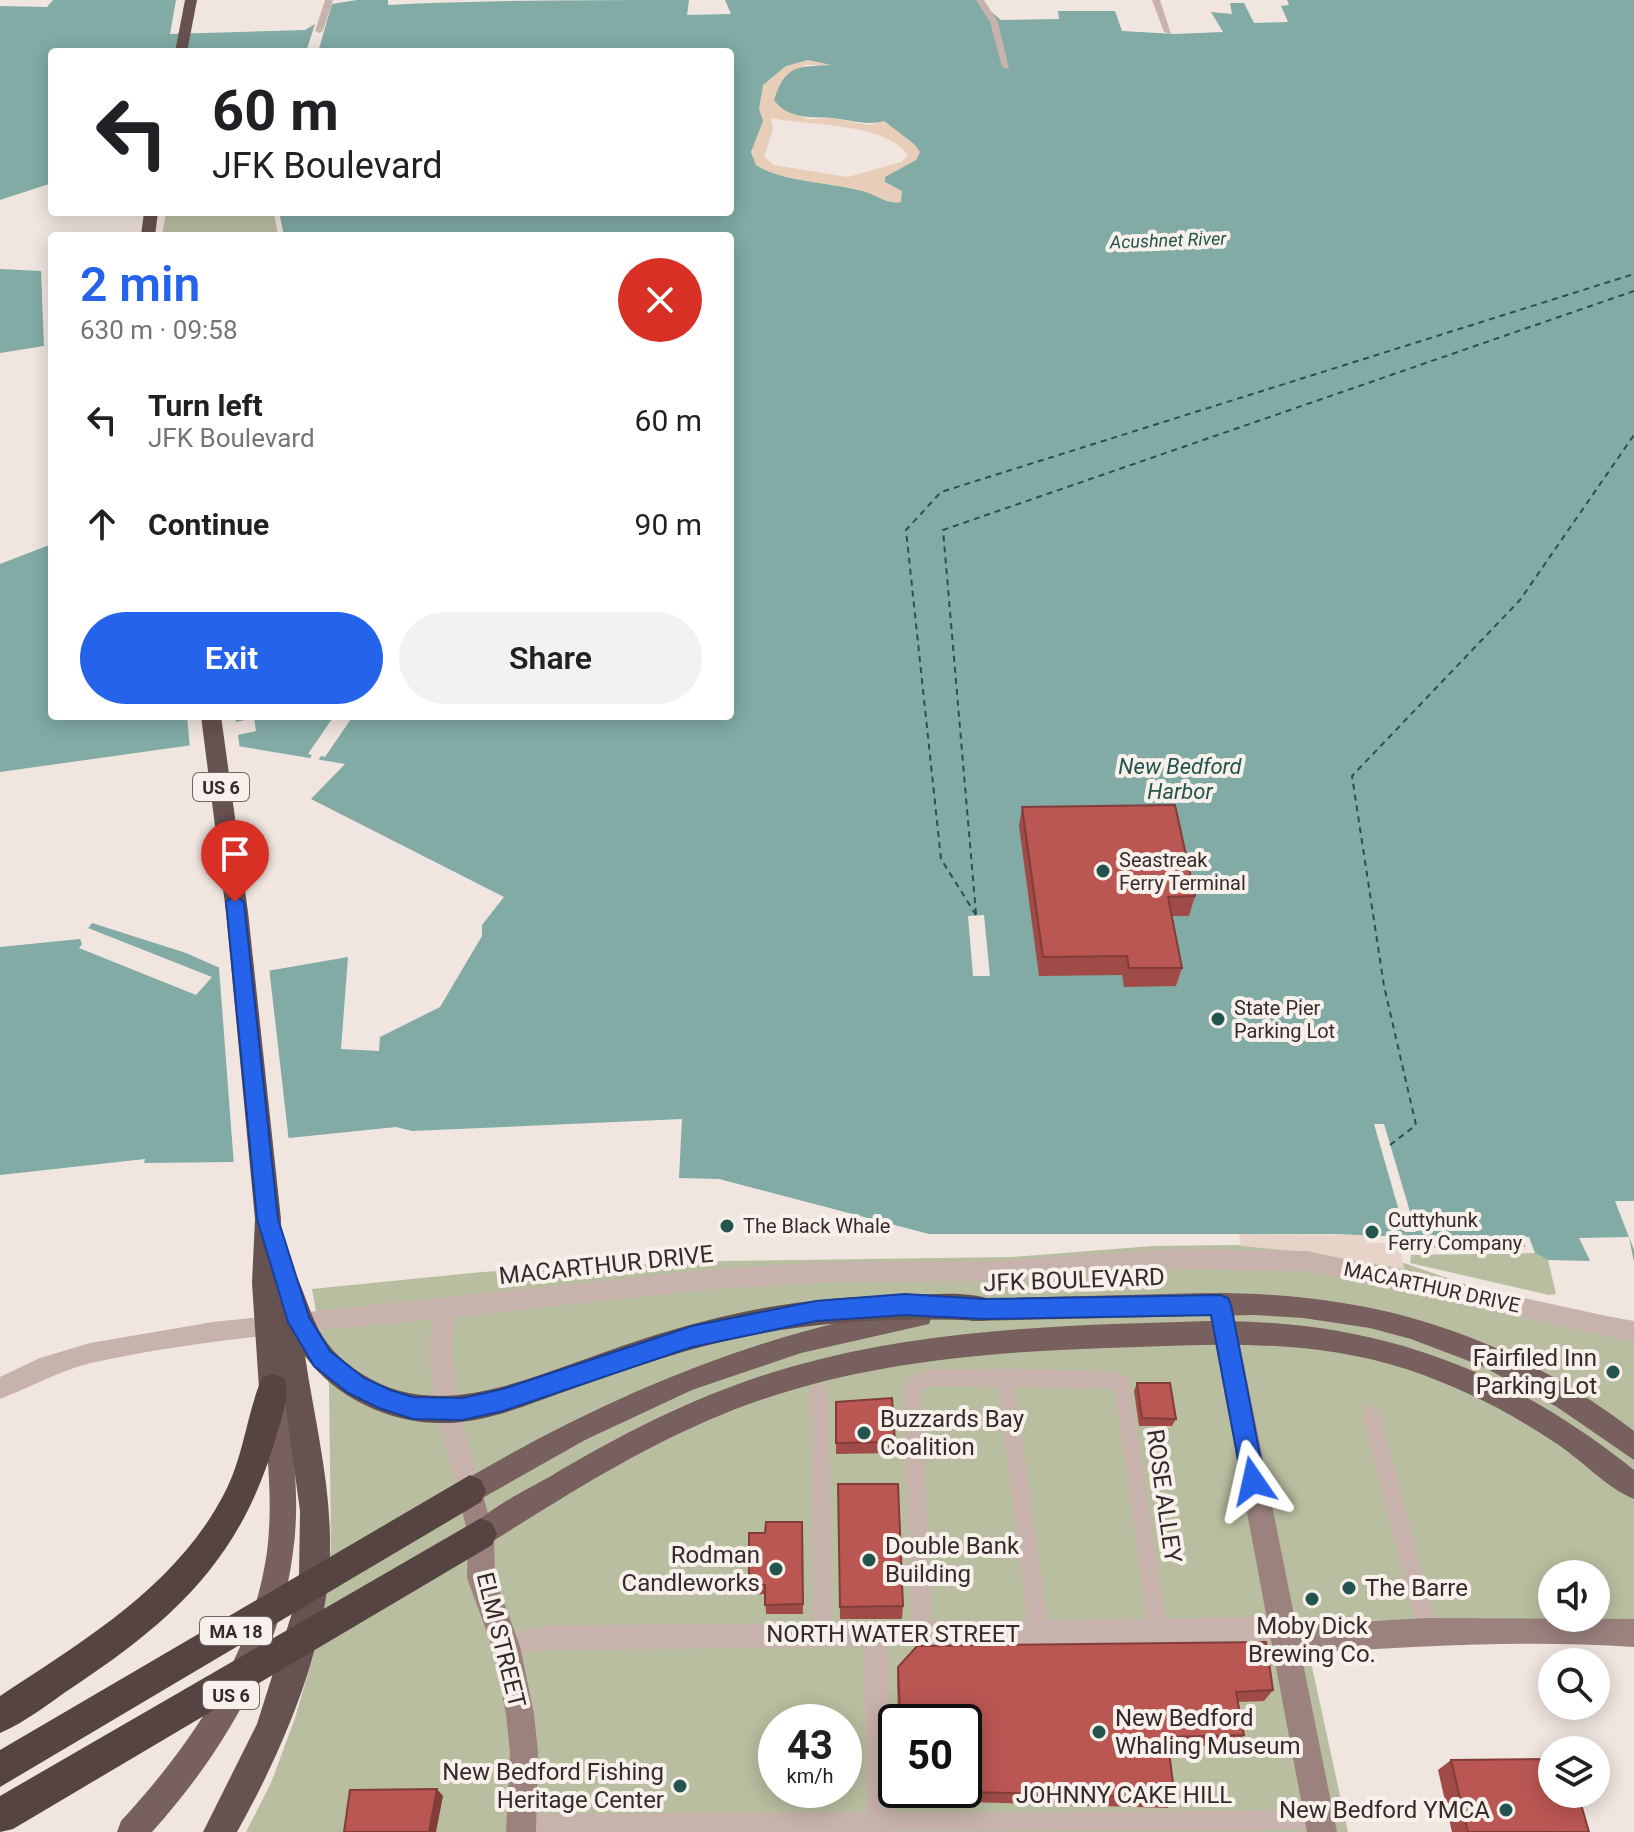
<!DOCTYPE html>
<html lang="en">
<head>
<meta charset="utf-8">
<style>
	:root { --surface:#fff; --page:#f2f2f2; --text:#202124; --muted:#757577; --accent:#2563eb }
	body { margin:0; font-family:Roboto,sans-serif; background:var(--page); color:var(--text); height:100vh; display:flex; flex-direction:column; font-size:30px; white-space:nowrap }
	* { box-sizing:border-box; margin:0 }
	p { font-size:26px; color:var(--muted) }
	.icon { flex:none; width:44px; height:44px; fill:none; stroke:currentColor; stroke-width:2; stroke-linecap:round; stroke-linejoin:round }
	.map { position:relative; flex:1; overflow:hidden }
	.side { position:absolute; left:48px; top:232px; width:686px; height:488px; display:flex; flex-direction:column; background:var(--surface); border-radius:8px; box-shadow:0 4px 20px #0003 }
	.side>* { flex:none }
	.top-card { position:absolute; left:48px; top:48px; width:686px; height:168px; border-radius:8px; box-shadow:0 4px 20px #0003; background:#fff; color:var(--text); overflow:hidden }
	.controls { position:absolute; left:1538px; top:1560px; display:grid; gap:16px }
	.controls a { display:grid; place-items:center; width:72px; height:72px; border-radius:50%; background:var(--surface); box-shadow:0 4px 20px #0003; font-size:40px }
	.speed { position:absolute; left:758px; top:1704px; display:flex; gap:16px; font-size:40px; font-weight:700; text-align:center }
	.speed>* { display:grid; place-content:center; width:104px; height:104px; border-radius:50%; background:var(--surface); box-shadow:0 4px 20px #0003; line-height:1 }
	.speed small { font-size:20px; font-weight:400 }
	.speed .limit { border:4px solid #111; border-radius:12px; background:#fff; color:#111 }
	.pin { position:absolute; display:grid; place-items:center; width:68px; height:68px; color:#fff; margin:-82px -34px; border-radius:50% 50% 50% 0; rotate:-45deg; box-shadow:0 0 8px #0007 }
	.pin .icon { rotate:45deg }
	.me { position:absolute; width:88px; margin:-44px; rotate:349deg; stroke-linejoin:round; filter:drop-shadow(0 0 6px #0008) }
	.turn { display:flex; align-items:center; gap:28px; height:168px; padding:0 32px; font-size:36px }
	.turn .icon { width:104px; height:104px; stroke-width:2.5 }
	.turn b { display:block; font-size:56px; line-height:68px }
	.round { display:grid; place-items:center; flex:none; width:84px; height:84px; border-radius:42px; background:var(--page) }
	.summary { display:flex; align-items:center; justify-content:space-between; height:136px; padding:0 32px }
	h1 { font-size:48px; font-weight:600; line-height:60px; color:var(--accent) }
	.action { display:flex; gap:16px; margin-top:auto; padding:16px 32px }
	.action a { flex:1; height:92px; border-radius:48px; background:var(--accent); color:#fff; font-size:32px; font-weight:600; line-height:92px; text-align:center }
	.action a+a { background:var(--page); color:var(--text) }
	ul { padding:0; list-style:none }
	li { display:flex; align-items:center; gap:24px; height:104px; padding:0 32px }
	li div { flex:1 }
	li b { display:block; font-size:30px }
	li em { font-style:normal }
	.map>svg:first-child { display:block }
</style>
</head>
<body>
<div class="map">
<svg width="1634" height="1832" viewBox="0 0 1634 1832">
	<rect width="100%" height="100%" fill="#f0e5df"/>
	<!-- green -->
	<g fill="#babea0" fill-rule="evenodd">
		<polygon points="166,212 274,212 278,236 162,236"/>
		<path d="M1303 1244 1384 1256 1464 1284 1543 1305 1634 1321V1623L1605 1619 1302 1621 1348 1832H246L271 1783 295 1718 314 1653 331 1549 329 1385 312 1289 482 1272 578 1267 722 1261 1012 1257 1153 1246ZM1552 1574H1596V1618H1552ZM776 1722H844V1790H776ZM896 1722H964V1790H896Z"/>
		<polygon points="1535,1253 1548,1260 1556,1294 1549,1295 1410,1263 1411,1255"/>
	</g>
	<!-- sand -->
	<path fill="#e8ceb9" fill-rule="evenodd" d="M808 60 831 65H805L778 106 808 119 833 118 868 125 884 121 914 144 920 152 916 160 885 177V182L902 191 901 202C890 205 877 196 866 192 833 182 784 183 756 165 749 150 752 139 761 126L759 108 762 85 786 66ZM771 118C809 126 884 122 908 155L901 162 848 177 774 165 764 157 773 129Z"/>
	<!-- plaza -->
	<polygon fill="#e7d3c8" points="1239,1234 1364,1235 1366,1243 1400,1243 1404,1269 1304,1252 1241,1246"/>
	<!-- water -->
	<g fill="#81aba4" fill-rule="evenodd">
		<polygon points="53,0 176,0 170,34 305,30 315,24 306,52 52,52 52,183 0,200 0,6 47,7"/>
		<path d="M357 0H388V5C487 0 588 0 689 0L687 15 731 14 725 0H977L1001 20 1059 19 1058 11H1115L1122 31 1175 34 1223 32 1211 12 1232 14 1230 3H1244L1254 23 1288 22 1281 6 1289 5 1287 0H1634V1201H1615L1634 1250V1262L1548 1260 1535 1253 1411 1255 1405 1237 1335 1234H929L719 1179 679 1178 682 1119 412 1131 396 1127 289 1138 233 1162 144 1163 145 1159 0 1175V947L80 939 92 923 186 953 238 976 348 957 341 1049 379 1051 380 1037 440 1007 482 936V925L504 897 311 799 345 764 214 742 0 772V564L52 544V716H730V236H284L279 212H730V52H318L332 4ZM808 60 831 65C797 67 786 64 774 100 787 119 812 117 833 118 852 120 865 126 884 121L914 144 920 152 916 160 885 177V182L902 191 901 202C890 205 877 196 866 192 833 182 784 183 756 165L751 152 763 121 759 109 763 85 786 66Z"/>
		<polygon points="0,269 41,271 44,346 0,353"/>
	</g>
	<!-- pier -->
	<g fill="#f0e5df">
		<polygon points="187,716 235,716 236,722 254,718 256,731 238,735 240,750 213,746 190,749"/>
		<polygon points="334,716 353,716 325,757 321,756 316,764 307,762 312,755 308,754"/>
		<polygon points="984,915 990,976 973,976 968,916"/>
		<polygon points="88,928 212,977 196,995 79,948 82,944 80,939"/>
		<polygon points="227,967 238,972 269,967 289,1142 234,1166 219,968"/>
		<polygon points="1374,1124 1384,1124 1416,1232 1405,1232"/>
		<polygon points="1415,1236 1419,1248 1480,1247 1478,1236 1487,1236 1491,1247 1525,1247 1523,1237 1529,1237 1535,1253 1411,1255 1406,1237"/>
		<polygon points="1629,1237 1634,1262 1591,1263 1579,1238"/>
	</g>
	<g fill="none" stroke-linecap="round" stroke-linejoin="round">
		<!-- ferry -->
		<g stroke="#23544d" stroke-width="2" stroke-dasharray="6 5" stroke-linecap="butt">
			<polyline points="976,914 943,530 1634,291"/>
			<polyline points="976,915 941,859 906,530 941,492 1634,274"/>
			<polyline points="1390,1145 1416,1125 1384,986 1352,776 1520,600 1634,435"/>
		</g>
		<!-- minor -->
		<g fill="#c8b3ac" fill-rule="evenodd">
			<polygon points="325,0 333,0 323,31 319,33 315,31"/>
			<polygon points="976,0 984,0 998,22 1009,69 1002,67 990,22"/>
			<polygon points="1152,0 1160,0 1171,34 1164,32"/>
			<polygon points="1005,1369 1113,1371 1129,1378 1168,1631 1165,1638 1158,1641 1151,1638 1148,1631 1115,1389 1015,1387 1049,1633 1046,1640 1039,1643 1032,1640 1029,1633 998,1387 928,1386 921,1392 932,1633 929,1640 922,1643 915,1640 912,1633 903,1390 911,1376 928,1370"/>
			<polygon points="819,1383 825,1385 828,1391 833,1634 830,1641 823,1644 816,1641 813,1634 810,1391 813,1385"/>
			<polygon points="1371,1405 1377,1408 1380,1414 1438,1632 1435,1639 1428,1642 1421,1639 1418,1632 1362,1414 1365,1408"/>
			<polygon points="1320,1810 1327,1813 1330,1820 1327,1827 1320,1830 515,1832 511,1824 514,1817 521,1814"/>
		</g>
		<!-- tertiary -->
		<g fill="#c8b3ac" fill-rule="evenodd">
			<path d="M1170 1249 1307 1251 1634 1322V1342L1307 1271 1170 1269 991 1281 825 1282 713 1289 454 1317C446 1377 465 1434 482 1491L478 1499 470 1503 462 1499 458 1491C442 1435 423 1378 432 1319 319 1331 202 1338 91 1363 59 1371 31 1387 0 1399V1377L40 1358 90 1343 213 1322 713 1269 825 1262 991 1261Z"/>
			<polygon points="1281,1617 1290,1620 1293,1629 1290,1638 1281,1641 888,1646 894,1832 868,1832 863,1647 543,1650 506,1658 497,1655 494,1646 497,1637 543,1626"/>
		</g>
		<!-- secondary -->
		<g fill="#9b827d" fill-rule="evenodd">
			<path d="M1220 1294 1229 1297 1232 1305 1296 1625 1428 1618 1634 1619V1647C1523 1639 1412 1647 1301 1653L1337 1832H1307L1208 1305 1211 1297Z"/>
			<polygon points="470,1478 479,1482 494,1534 495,1578 520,1646 534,1714 538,1752 536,1832 506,1832 510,1752 506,1714 492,1646 467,1578 468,1534 457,1491 461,1482"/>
		</g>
		<!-- primary -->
		<g fill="#77605d" fill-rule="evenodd">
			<path d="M1204 1293C1369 1292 1501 1330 1634 1431V1460L1557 1407 1482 1366 1411 1339 1370 1328 1303 1318 1254 1315 972 1321 963 1318 960 1310 963 1302 972 1299Z"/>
			<path d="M920 1305 929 1308 932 1316 929 1324 801 1353 692 1390 585 1440 479 1500 470 1504 461 1500 457 1491 461 1482C608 1396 751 1335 920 1305Z"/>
			<path d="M1210 1321C1375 1320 1505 1367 1634 1470V1499C1605 1487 1581 1459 1554 1442 1508 1411 1458 1386 1406 1369 1318 1341 1228 1343 1137 1347 996 1351 854 1360 721 1415 640 1448 565 1496 490 1543L481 1547 472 1543 468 1534C476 1514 530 1488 551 1476 628 1430 708 1390 794 1366 930 1328 1070 1325 1210 1321Z"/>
			<path d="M275 1394 284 1397 288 1406C294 1454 300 1504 293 1552 280 1658 222 1754 152 1832H117L121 1821C191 1745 252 1657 267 1552 273 1504 268 1454 262 1406L266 1397Z"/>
		</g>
		<!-- trunk -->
		<g fill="#665250" fill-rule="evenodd">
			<polygon points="185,0 197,0 187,52 175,52"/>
			<polygon points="144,212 158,212 155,236 141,236"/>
			<path d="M201 716H221L248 912 281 1219 279 1268 285 1266 294 1270C315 1316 314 1343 362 1374 431 1418 508 1386 577 1362 619 1347 661 1332 705 1321 772 1303 840 1296 909 1295 935 1294 969 1291 993 1300L997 1309 993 1318 984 1321C897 1317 811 1321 725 1341 668 1354 613 1375 558 1394 522 1407 485 1422 447 1423 394 1425 336 1399 305 1356 314 1416 329 1476 330 1537 333 1635 284 1748 237 1832H203L257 1724 292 1613 299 1576 300 1511 284 1394 273 1401 263 1397 259 1388 252 1283 255 1219 226 912Z"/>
		</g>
		<!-- motorway -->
		<g fill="#564442" fill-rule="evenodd">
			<path d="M273 1374 284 1378C291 1396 281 1419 276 1437 241 1559 175 1619 73 1687 49 1703 26 1722 0 1733V1696C86 1639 180 1584 227 1488 244 1453 247 1413 262 1378Z"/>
			<polygon points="470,1475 481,1480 486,1491 481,1502 0,1787 0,1750"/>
			<polygon points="481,1518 492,1523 497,1534 492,1545 13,1829 0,1832 0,1796"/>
		</g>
	</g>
	<!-- wall -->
	<g fill="#a04b47">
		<polygon points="1022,807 1195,896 1189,916 1171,916 1182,968 1176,986 1124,987 1122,975 1039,976 1019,826"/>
		<polygon points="1137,1383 1176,1419 1172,1426 1139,1426 1134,1391"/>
		<polygon points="836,1402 895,1442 894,1453 836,1454"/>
		<polygon points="838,1484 903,1606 902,1619 840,1619"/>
		<polygon points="802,1522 803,1614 766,1614 765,1594 750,1595 749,1585"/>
		<polygon points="898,1667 1273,1690 1264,1701 1238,1702 1244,1735 1236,1745 1168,1747 1175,1798 1168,1808 969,1802 964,1722 898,1722 897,1678"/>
		<polygon points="1451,1760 1589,1832 1452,1832 1438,1770"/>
	</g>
	<!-- shaded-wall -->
	<polygon fill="#823d3a" points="437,1789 443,1796 436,1832 429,1832"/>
	<!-- building -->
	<g fill="#ba5753" stroke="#823d3a" stroke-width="2">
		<polygon points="1175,805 1195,896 1168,897 1182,968 1129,968 1127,956 1043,957 1022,807"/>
		<polygon points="1137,1383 1170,1383 1176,1419 1142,1418"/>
		<polygon points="892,1398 895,1442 836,1443 836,1402"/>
		<polygon points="838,1484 898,1484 903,1606 840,1607"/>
		<polygon points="766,1522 802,1522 803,1604 765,1605 765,1585 749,1585 749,1533 765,1533"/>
		<polygon points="1266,1642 1273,1690 1236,1692 1244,1735 1167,1737 1175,1798 972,1792 968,1723 964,1723 964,1722 909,1722 909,1711 900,1711 898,1667 917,1646"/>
		<polygon points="1552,1759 1552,1794 1578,1794 1589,1832 1468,1832 1451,1760"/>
		<polygon points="437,1789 429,1832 344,1832 350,1790"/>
	</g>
	<!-- route -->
	<polygon fill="#2563eb" stroke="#184099" stroke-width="2" points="235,895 244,902 278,1219 309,1317 330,1351 364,1378 390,1390 413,1397 462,1398 503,1389 692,1326 816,1301 905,1294 984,1299 1220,1295 1228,1298 1231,1305 1265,1481 1262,1489 1253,1492 1245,1489 1242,1481 1211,1315 984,1319 905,1315 816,1321 692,1347 503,1411 462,1420 413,1419 379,1408 348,1393 314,1366 288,1322 257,1219 226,902"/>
	<!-- markers -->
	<g fill="#23544d" stroke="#f8f0eb" stroke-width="3">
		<circle cx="1103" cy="871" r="8"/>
		<circle cx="1218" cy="1019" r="8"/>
		<circle cx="727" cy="1226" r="8"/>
		<circle cx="1372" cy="1232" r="8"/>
		<circle cx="1613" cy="1372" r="8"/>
		<circle cx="864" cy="1433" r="8"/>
		<circle cx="869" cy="1560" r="8"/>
		<circle cx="776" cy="1569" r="8"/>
		<circle cx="1349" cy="1588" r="8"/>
		<circle cx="1312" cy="1599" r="8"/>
		<circle cx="1099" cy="1732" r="8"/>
		<circle cx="680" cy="1786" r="8"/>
		<circle cx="1506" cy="1810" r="8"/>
	</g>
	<g text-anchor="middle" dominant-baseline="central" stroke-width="8" stroke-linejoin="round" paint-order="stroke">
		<!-- far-water labels -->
		<g font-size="18" font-style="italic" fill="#23544d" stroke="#f8f0eb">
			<text transform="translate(1168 240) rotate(-2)">Acushnet River</text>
		</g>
		<!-- shield labels -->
		<g fill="#f8f0eb" stroke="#706664" stroke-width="2">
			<rect x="193" y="773" width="56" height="28" rx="6"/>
			<rect x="200" y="1617" width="72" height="28" rx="6"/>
			<rect x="203" y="1681" width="56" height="28" rx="6"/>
		</g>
		<g font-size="18" font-weight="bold" fill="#362b2a">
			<text x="221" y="787">US 6</text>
			<text x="236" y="1631">MA 18</text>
			<text x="231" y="1695">US 6</text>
		</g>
		<!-- poi labels -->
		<g font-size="20" fill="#362b2a" stroke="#f8f0eb" text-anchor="start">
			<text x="1119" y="860">Seastreak<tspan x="1119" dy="23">Ferry Terminal</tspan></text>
			<text x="1234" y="1008">State Pier<tspan x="1234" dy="23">Parking Lot</tspan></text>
			<text x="1388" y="1220">Cuttyhunk<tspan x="1388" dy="23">Ferry Company</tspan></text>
			<text x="743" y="1226">The Black Whale</text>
		</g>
		<!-- street labels -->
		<g font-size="20" fill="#362b2a" stroke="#f8f0eb">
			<text transform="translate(1432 1287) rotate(12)">MACARTHUR DRIVE</text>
		</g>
		<!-- water labels -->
		<g font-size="22" font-style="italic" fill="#23544d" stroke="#f8f0eb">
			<text x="1180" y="766">New Bedford<tspan x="1180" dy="25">Harbor</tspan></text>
		</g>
		<!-- near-street labels -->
		<g font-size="24" fill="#362b2a" stroke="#f8f0eb">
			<text transform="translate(606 1265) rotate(-6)">MACARTHUR DRIVE</text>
			<text transform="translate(1074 1280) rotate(-2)">JFK BOULEVARD</text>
			<text transform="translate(1164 1496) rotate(82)">ROSE ALLEY</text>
			<text x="893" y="1634">NORTH WATER STREET</text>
			<text transform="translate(501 1640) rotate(76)">ELM STREET</text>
			<text x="1124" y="1795">JOHNNY CAKE HILL</text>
		</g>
		<!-- near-poi labels -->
		<g font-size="24" fill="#362b2a" stroke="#f8f0eb" text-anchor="end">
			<text x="1597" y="1358">Fairfiled Inn<tspan x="1597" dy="28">Parking Lot</tspan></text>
			<text x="880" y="1419" text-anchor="start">Buzzards Bay<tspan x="880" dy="28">Coalition</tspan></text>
			<text x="885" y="1546" text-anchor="start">Double Bank<tspan x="885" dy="28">Building</tspan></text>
			<text x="760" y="1555">Rodman<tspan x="760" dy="28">Candleworks</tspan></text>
			<text x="1365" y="1588" text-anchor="start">The Barre</text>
			<text x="1312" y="1626" text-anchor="middle">Moby Dick<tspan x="1312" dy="28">Brewing Co.</tspan></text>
			<text x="1115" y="1718" text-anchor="start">New Bedford<tspan x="1115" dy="28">Whaling Museum</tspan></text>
			<text x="664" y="1772">New Bedford Fishing<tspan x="664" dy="28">Heritage Center</tspan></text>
			<text x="1490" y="1810">New Bedford YMCA</text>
		</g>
	</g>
</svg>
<div class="controls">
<a><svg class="icon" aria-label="sound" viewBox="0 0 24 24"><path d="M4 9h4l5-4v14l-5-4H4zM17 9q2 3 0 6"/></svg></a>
<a><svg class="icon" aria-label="search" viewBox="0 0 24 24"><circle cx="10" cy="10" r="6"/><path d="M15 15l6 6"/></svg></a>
<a><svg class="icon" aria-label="layers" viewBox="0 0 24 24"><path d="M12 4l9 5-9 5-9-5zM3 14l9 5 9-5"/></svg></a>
</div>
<div class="speed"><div>43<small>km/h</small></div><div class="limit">50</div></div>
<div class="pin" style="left:235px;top:902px;background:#d93025"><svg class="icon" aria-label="arrive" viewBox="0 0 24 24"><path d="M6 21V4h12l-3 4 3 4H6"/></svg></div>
<svg class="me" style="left:1253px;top:1481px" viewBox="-20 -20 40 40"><path d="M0-17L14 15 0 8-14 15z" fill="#2563eb" stroke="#fff" stroke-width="4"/></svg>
<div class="top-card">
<div class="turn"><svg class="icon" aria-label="left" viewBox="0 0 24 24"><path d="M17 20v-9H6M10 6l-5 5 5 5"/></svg><div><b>60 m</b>JFK Boulevard</div></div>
</div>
<section class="side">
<div class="summary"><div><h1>2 min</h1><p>630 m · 09:58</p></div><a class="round" style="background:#d93025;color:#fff"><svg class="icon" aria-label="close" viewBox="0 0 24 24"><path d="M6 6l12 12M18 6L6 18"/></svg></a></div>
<ul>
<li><svg class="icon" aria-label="left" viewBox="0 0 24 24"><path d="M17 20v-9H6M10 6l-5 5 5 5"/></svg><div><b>Turn left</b><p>JFK Boulevard</p></div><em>60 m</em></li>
<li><svg class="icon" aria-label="ahead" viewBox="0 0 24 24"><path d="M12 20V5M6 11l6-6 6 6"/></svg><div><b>Continue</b></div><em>90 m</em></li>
</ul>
<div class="action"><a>Exit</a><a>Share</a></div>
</section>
</div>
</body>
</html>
